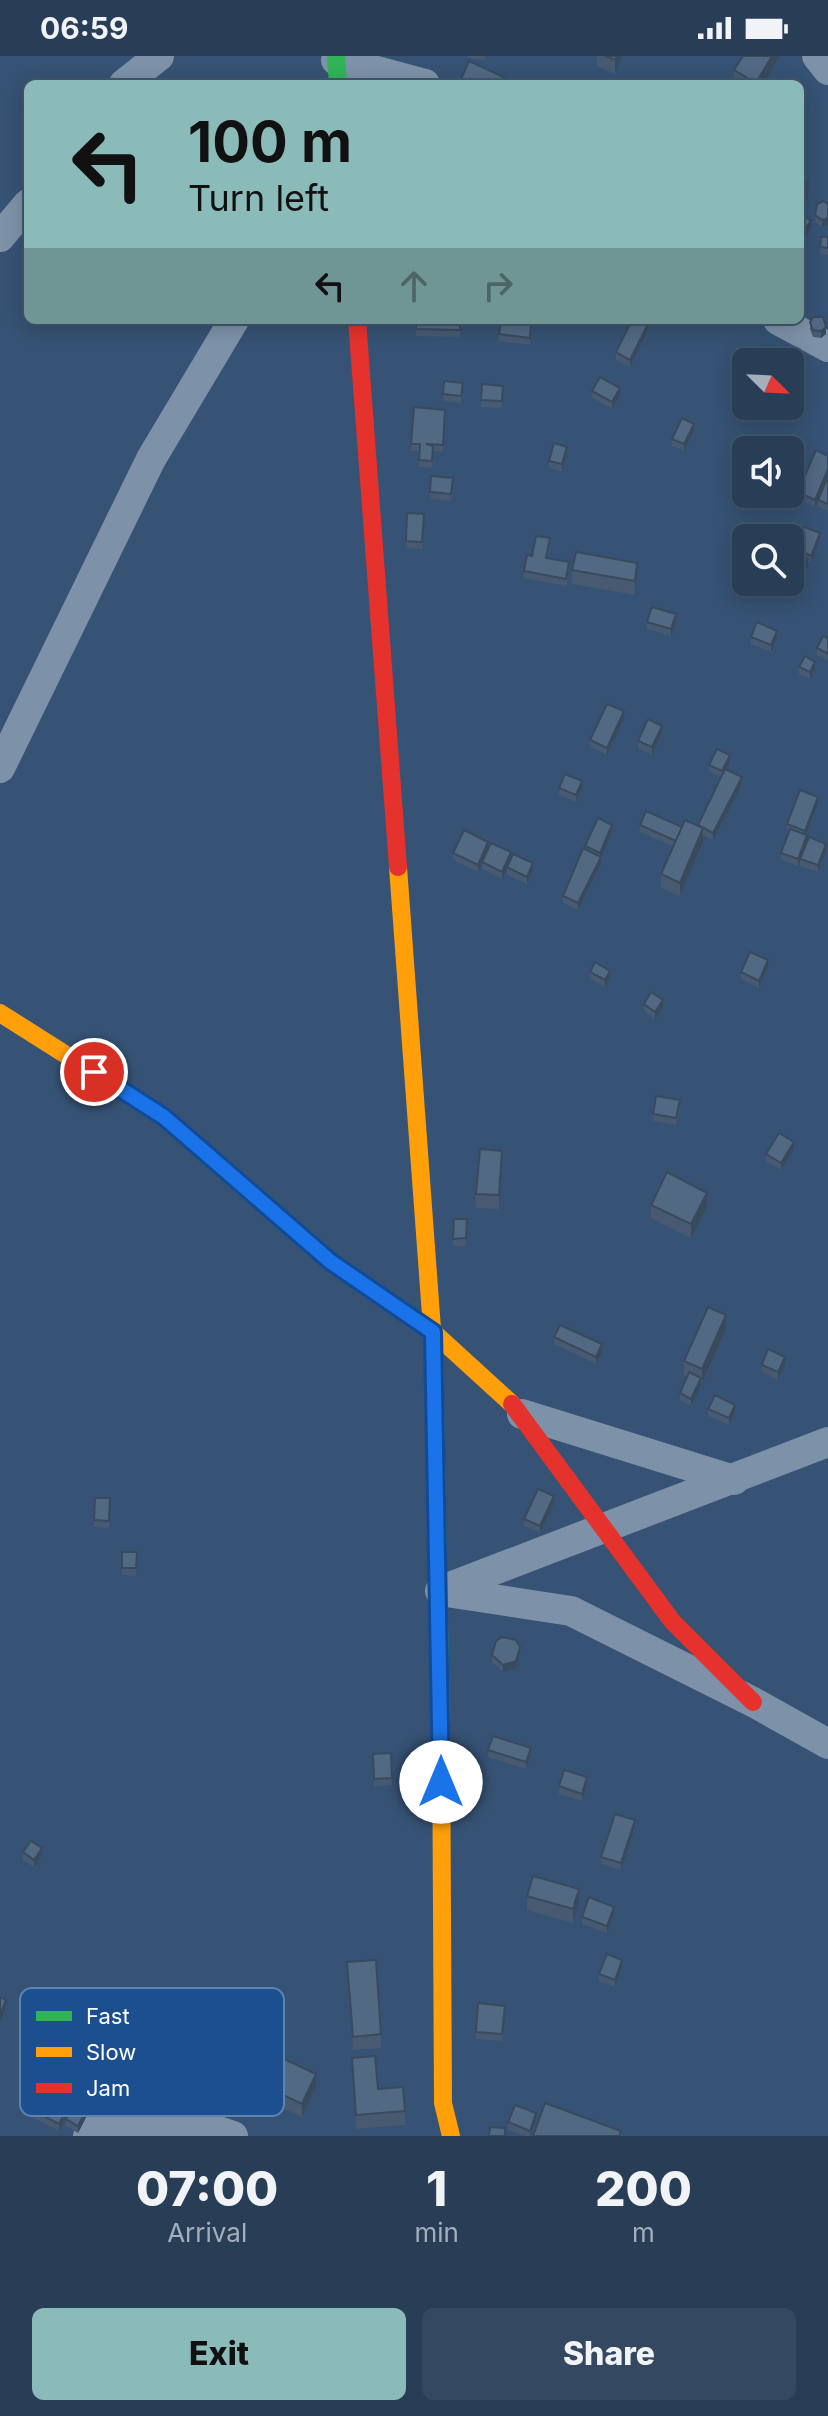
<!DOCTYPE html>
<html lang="en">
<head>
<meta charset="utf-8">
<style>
	:root { --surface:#283e57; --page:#344961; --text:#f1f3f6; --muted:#a5aeba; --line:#44576d; --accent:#8bbbb9 }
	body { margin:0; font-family:Inter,sans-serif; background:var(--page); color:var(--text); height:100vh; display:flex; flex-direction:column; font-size:30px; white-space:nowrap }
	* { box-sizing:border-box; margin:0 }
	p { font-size:26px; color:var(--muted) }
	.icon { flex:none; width:44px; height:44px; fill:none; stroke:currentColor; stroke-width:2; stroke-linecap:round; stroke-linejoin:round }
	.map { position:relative; height:2080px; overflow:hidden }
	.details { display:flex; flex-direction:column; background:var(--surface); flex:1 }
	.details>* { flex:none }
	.top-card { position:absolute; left:24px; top:24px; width:780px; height:244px; border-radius:12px; box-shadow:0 4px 20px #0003,0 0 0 2px var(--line); background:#8bbbb9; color:#111; overflow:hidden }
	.needle { width:52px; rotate:114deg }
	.buttons { position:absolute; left:732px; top:292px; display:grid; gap:16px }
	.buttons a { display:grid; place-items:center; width:72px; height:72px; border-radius:12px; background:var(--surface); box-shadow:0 4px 20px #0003,0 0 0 2px var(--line); font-size:40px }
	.pin { position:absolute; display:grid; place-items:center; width:68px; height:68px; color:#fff; margin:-34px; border:4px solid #fff; border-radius:50%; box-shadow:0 2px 8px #0007 }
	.me { position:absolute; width:88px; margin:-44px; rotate:0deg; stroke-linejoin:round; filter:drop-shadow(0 0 6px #0008) }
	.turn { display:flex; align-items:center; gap:28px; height:168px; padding:0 32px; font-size:36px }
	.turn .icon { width:104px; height:104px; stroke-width:2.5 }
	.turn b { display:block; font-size:56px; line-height:68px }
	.lanes { display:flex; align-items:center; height:76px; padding:0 32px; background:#0003; justify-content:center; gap:40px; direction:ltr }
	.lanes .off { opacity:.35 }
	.eta { display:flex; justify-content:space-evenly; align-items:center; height:136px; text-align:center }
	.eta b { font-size:48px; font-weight:800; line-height:56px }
	.action { display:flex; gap:16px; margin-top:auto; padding:16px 32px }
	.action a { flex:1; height:92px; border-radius:12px; background:var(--accent); color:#111; font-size:32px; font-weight:800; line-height:92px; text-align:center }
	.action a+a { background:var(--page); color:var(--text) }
	.status { display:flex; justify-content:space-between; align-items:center; height:56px; padding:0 40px; background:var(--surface); direction:ltr }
	.status svg { height:22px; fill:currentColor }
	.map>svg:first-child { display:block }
</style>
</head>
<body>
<div class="status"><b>06:59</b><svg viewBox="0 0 49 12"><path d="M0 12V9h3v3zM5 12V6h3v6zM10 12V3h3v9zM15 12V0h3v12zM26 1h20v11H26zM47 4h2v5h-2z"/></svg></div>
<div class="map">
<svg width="828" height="2080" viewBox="0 0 828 2080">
	<rect width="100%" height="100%" fill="#365274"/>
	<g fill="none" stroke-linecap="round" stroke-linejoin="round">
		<!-- street -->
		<g stroke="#7d92a8" stroke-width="30">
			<polyline points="817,0 828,14"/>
			<polyline points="336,4 425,28"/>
			<polyline points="124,28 159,0"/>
			<polyline points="0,181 28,148"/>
			<polyline points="778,264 828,291"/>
			<polyline points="0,712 151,403 234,264"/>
			<polyline points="522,1358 734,1424"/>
			<polyline points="442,1534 828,1386"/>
			<polyline points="440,1535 571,1555 753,1646 828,1688"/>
			<polyline points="88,2080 93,2073 197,2068 233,2080"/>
		</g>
		<!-- fast -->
		<g stroke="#30b455" stroke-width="18">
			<polyline points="336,0 338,28"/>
			<polyline points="434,1300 441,1668"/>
		</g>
		<!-- slow -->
		<g stroke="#ff9f0a" stroke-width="18">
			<polyline points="398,811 434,1300"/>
			<polyline points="0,957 164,1061 331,1206 433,1276 512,1348"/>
			<polyline points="441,1668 443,2047 451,2080"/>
		</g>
		<!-- jam -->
		<g stroke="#e5322d" stroke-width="18">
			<polyline points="357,264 398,811"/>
			<polyline points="512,1348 672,1565 753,1646"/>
		</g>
	</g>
	<!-- wall -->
	<g fill="#475a72">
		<polygon points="467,0 486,0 485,4 467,2"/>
		<polygon points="597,0 622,0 615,18 597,10"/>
		<polygon points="734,14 763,28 734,28"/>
		<polygon points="823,145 822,171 815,166 815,159"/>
		<polygon points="828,181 828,199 820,198 820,191"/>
		<polygon points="416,264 460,264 460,281 416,280"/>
		<polygon points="632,264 654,264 652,268 649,266 649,273 630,311 616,304 616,296"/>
		<polygon points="810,266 826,278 821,282 813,281 810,273"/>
		<polygon points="532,270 530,289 499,285 499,278"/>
		<polygon points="444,325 463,327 461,347 443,345"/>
		<polygon points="482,328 503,330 502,352 481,351"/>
		<polygon points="592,335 620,339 612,353 592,342"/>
		<polygon points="414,351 445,354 443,396 433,395 432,412 419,411 419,395 411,395"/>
		<polygon points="694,375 684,395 672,390 672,383"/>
		<polygon points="567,398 562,416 549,412 549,405"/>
		<polygon points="746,405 746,430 734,424 734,417"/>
		<polygon points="431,420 453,422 451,445 430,443"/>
		<polygon points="828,426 828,455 818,451 818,445 815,451 798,443 798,436 823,432"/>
		<polygon points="761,438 776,438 772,444"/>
		<polygon points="407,457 424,458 422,493 406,492"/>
		<polygon points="820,484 811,507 808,506 808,510 801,526 790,521 790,501 795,497 795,493"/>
		<polygon points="550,489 548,502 569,513 566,530 524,522 524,515 532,500"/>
		<polygon points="572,514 637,521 635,539 572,528"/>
		<polygon points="647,566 676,566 671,580 647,573"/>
		<polygon points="751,581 777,582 771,596 751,588"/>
		<polygon points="828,582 828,605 817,599 817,592"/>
		<polygon points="799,611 815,613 810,623 799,618"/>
		<polygon points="624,663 607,699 590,691 590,684"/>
		<polygon points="662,677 652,699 638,692 638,685"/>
		<polygon points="730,706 726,714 742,729 713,784 703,779 703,786 680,840 661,832 661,818 674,791 640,776 640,769 698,770 721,721 709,716 709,709"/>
		<polygon points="559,732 582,732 576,746 559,739"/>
		<polygon points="818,748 807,779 807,785 826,795 818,816 800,810 800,805 798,810 781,804 781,797 789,776 787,775 787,768"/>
		<polygon points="612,776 601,802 601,808 578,854 563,847 563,840 585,793 585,790"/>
		<polygon points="488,792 533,814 527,828 507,819 507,812 502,823 482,813 482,807 478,816 453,804 453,797"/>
		<polygon points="768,911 759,932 741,923 741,916"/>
		<polygon points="590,916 610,922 605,931 590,923"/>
		<polygon points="644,948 663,951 655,963 644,955"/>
		<polygon points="680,1052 676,1069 653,1065 653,1058"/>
		<polygon points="794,1093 781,1114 766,1105 766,1098"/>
		<polygon points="502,1109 499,1153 476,1152 476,1138"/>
		<polygon points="651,1149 707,1150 691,1182 651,1162"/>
		<polygon points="454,1163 467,1163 466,1190 453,1190"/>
		<polygon points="726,1273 702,1327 701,1327 691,1350 680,1344 680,1337 687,1321 684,1319 684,1305"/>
		<polygon points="554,1281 602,1296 596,1308 554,1288"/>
		<polygon points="785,1308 778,1324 762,1316 762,1309"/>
		<polygon points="708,1353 735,1356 729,1369 708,1360"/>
		<polygon points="110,1442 109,1472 94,1471 94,1464"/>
		<polygon points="554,1447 540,1477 524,1470 524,1463"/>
		<polygon points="122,1496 137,1496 136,1520 122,1519"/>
		<polygon points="520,1598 516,1612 503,1616 492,1606 492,1599"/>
		<polygon points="488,1694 531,1699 526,1713 488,1701"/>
		<polygon points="391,1697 392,1729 374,1730 373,1698"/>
		<polygon points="587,1728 582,1745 559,1738 559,1730"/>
		<polygon points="635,1771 621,1814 601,1808 601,1801"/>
		<polygon points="23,1796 42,1799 34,1811 23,1804"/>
		<polygon points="527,1840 579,1846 573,1867 527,1854"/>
		<polygon points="614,1858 607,1877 582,1868 582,1861"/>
		<polygon points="347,1906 381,1978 381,1992 353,1994"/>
		<polygon points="622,1911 615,1931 599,1925 599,1918"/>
		<polygon points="505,1957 502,1985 476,1983 476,1976"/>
		<polygon points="352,2002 378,2033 405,2055 405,2069 356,2073"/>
		<polygon points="245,2021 316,2031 302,2061 245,2034"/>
		<polygon points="81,2033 96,2042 78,2077 66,2070 66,2063 72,2051 59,2075 30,2060 30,2053"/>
		<polygon points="536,2064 530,2080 525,2080 508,2074 508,2066"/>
	</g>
	<!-- shaded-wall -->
	<g fill="#394a5c">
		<polygon points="617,0 622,0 615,18 615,4"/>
		<polygon points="772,0 780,0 763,28 756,28"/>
		<polygon points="808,128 808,142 800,151 800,137"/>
		<polygon points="828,162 828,169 822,171 822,164"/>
		<polygon points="811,165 811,173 800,186 800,179"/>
		<polygon points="649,266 649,273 630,311 630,304"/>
		<polygon points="826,271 826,278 821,282 821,275"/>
		<polygon points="620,332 620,339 612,353 612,346"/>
		<polygon points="694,368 694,375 684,395 684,388"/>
		<polygon points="567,391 567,398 562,416 562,408"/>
		<polygon points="828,413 828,420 815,451 815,444"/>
		<polygon points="820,477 820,484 811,507 811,500"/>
		<polygon points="808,503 808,510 801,526 801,519"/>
		<polygon points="637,507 637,521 635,539 635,525"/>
		<polygon points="676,558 676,566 671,580 671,573"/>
		<polygon points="777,575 777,582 771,596 771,589"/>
		<polygon points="815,606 815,613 810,623 810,616"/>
		<polygon points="624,655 624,663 607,699 607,692"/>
		<polygon points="662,670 662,677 652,699 652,691"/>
		<polygon points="730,699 730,706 722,722 722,715"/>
		<polygon points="742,721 742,729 713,784 713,777"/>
		<polygon points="582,725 582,732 576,746 576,739"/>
		<polygon points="818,741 818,748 805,782 805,775"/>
		<polygon points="612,769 612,776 601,802 601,808 578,854 578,847 600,803 600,797"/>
		<polygon points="703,772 703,786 680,840 680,827"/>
		<polygon points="807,779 807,787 798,810 798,803"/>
		<polygon points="488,786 488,793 478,816 478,809"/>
		<polygon points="826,788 826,795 818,816 818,809"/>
		<polygon points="511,796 511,803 502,823 502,816"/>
		<polygon points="533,807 533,814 527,828 527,821"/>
		<polygon points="768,904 768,911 759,932 759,925"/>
		<polygon points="610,915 610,922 605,931 605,924"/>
		<polygon points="663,944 663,951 655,963 655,956"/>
		<polygon points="794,1086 794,1093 781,1114 781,1107"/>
		<polygon points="502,1095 502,1109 499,1153 499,1139"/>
		<polygon points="707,1137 707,1150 691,1182 691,1168"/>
		<polygon points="726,1259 726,1273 702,1327 702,1313"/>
		<polygon points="602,1288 602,1296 596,1308 596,1301"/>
		<polygon points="785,1301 785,1308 778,1324 778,1316"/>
		<polygon points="701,1322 701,1329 691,1350 691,1343"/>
		<polygon points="735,1349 735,1356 729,1369 729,1362"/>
		<polygon points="554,1440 554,1447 540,1477 540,1470"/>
		<polygon points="520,1591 520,1598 516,1612 503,1616 503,1609"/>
		<polygon points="531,1692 531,1699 526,1713 526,1706"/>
		<polygon points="587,1721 587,1728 582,1745 582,1738"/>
		<polygon points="635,1764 635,1771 621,1814 621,1807"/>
		<polygon points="42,1792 42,1799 34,1811 34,1804"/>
		<polygon points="579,1833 579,1846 573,1867 573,1853"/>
		<polygon points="614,1851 614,1858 607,1877 607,1870"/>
		<polygon points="622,1904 622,1911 615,1931 615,1924"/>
		<polygon points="6,1944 6,1951 0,1966 0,1959"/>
		<polygon points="316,2018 316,2031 302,2061 302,2048"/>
		<polygon points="81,2027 81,2034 59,2075 59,2068"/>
		<polygon points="96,2035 96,2042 78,2077 78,2070"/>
		<polygon points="536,2057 536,2064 530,2080 530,2075"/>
	</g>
	<!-- building -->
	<g fill="#526984" stroke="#394a5c" stroke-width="2">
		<polygon points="605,0 617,0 615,4"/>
		<polygon points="743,0 772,0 756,27 734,14"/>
		<polygon points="469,5 518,28 472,28 461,23"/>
		<polygon points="800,122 808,128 800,137"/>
		<polygon points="823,145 828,148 828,162 822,164 815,159 817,148"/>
		<polygon points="802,158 811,165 800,179 800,160"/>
		<polygon points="821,181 828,181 828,192 820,191"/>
		<polygon points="813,261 823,261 826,271 821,275 813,274 810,266"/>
		<polygon points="416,264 460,264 460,274 416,273"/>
		<polygon points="501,264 531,264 530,282 499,278"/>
		<polygon points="632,264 645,264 649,266 630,304 616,296"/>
		<polygon points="600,321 620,332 612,346 592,335"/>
		<polygon points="444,325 463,327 461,340 443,338"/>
		<polygon points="482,328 503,330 502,345 481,344"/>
		<polygon points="414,351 445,354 443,389 426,388 433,390 432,405 419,404 420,388 411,388"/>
		<polygon points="682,362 694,368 684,388 672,383"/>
		<polygon points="554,387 567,391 562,408 549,405"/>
		<polygon points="816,394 828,400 828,413 815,444 798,436"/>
		<polygon points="742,403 746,405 746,423 734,417"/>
		<polygon points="431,420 453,422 451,438 430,436"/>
		<polygon points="826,425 828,426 828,448 818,444"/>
		<polygon points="407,457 424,458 422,486 406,485"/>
		<polygon points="804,471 820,477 811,500 795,493"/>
		<polygon points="536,480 550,482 546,502 569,506 566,523 524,515 527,499 532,500"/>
		<polygon points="576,496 637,507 635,525 572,514"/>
		<polygon points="792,496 808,503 801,519 790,514 790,501"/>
		<polygon points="652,551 676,558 671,573 647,566"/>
		<polygon points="757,566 777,575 771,589 751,581"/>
		<polygon points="823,580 828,582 828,598 817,592"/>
		<polygon points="805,600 815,606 810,616 799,611"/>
		<polygon points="607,648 624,655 607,692 590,684"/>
		<polygon points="648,663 662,670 652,691 638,685"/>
		<polygon points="717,693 730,699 722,715 709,709"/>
		<polygon points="725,713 742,721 713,777 698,769"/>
		<polygon points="565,718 582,725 576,739 559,732"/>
		<polygon points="800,734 818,741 805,775 787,768"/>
		<polygon points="646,755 682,771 676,785 640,769"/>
		<polygon points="598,762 612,769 600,797 585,790"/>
		<polygon points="685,764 703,772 680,827 661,818"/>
		<polygon points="790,773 807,779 798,803 781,797"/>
		<polygon points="464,774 488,786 478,809 453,797"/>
		<polygon points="809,781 826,788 818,809 800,803"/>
		<polygon points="491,787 511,796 502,816 482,806"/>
		<polygon points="583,792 601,801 578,847 563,840"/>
		<polygon points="513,798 533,807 527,821 507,811"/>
		<polygon points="750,896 768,904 759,925 741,916"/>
		<polygon points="595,906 610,915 605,924 590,916"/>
		<polygon points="651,936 663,944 655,956 644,948"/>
		<polygon points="656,1040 680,1044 676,1062 653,1058"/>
		<polygon points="779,1077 794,1086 781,1107 766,1098"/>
		<polygon points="480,1093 502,1095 499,1139 476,1138"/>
		<polygon points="667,1116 707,1137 691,1168 651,1149"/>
		<polygon points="454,1163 467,1163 466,1182 453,1183"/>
		<polygon points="708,1251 726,1259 702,1313 684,1305"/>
		<polygon points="560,1269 602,1288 596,1301 554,1281"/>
		<polygon points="768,1293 785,1301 778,1316 762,1309"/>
		<polygon points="689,1316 701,1322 691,1343 680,1337"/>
		<polygon points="715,1339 735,1349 729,1362 708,1353"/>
		<polygon points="538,1433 554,1440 540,1470 524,1463"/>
		<polygon points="95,1442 110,1442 109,1465 94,1464"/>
		<polygon points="122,1496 137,1496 136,1512 122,1512"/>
		<polygon points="502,1581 516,1584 520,1591 516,1605 503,1609 492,1599 496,1585"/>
		<polygon points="493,1680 531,1692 526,1706 488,1694"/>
		<polygon points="391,1697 392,1722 374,1723 373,1698"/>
		<polygon points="564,1714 587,1721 582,1738 559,1730"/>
		<polygon points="615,1758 635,1764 621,1807 601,1801"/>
		<polygon points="31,1785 42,1792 34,1804 23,1796"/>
		<polygon points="533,1820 579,1833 573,1853 527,1840"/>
		<polygon points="589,1841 614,1851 607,1870 582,1861"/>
		<polygon points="607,1898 622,1904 615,1924 599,1918"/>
		<polygon points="376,1904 381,1978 353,1981 347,1906"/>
		<polygon points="0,1941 6,1944 0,1959"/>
		<polygon points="478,1947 505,1950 502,1978 476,1976"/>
		<polygon points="259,1991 316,2018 302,2048 245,2021"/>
		<polygon points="375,2000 378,2033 403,2031 405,2055 356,2059 352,2002"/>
		<polygon points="52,2011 81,2027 59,2068 30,2053"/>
		<polygon points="83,2029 96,2035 78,2070 66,2063"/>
		<polygon points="545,2047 621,2075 619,2080 533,2080"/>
		<polygon points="515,2049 536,2057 530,2075 508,2066"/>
		<polygon points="490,2071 505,2072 505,2080 489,2080"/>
	</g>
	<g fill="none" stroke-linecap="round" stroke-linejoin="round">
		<defs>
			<polyline id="route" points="94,1016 164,1061 331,1206 433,1276 441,1726"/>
		</defs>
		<!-- route casing -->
		<use href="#route" stroke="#114b97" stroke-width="20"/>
		<!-- route -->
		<use href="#route" stroke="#1a73e8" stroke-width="14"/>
	</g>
	<!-- legend -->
	<rect x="20" y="1932" width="264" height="128" rx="12" fill="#1b4f8f" stroke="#5f84b1" stroke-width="2"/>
	<rect x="36" y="1955" width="36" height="10" fill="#30b455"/>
	<rect x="36" y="1991" width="36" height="10" fill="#ff9f0a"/>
	<rect x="36" y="2027" width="36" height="10" fill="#e5322d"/>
	<g font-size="22" fill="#fff">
		<text x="86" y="1968">Fast</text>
		<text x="86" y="2004">Slow</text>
		<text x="86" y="2040">Jam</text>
	</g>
</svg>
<div class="buttons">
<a><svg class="needle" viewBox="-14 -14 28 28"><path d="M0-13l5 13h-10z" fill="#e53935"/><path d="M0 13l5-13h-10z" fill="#a5aeba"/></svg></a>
<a><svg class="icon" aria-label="sound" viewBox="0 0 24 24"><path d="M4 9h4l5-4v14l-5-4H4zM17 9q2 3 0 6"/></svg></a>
<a><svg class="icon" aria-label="search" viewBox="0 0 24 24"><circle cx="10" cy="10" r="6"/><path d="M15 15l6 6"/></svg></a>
</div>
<div class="pin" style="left:94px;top:1016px;background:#d93025"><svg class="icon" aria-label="arrive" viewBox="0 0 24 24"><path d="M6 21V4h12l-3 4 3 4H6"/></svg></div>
<svg class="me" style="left:441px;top:1726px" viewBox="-20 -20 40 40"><circle r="19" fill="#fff"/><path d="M0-13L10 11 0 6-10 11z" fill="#1a73e8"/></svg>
<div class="top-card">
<div class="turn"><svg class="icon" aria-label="left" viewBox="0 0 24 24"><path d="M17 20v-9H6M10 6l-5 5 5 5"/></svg><div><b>100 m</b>Turn left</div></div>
<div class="lanes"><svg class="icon" aria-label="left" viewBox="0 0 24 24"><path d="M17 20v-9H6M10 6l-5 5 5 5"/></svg><svg class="icon off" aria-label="ahead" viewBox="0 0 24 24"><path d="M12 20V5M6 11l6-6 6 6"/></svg><svg class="icon off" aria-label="right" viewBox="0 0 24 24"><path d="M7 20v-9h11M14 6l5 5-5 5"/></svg></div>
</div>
</div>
<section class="details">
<div class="eta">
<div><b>07:00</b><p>Arrival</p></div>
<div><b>1</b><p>min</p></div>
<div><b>200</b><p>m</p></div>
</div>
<div class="action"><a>Exit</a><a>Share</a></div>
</section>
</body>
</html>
